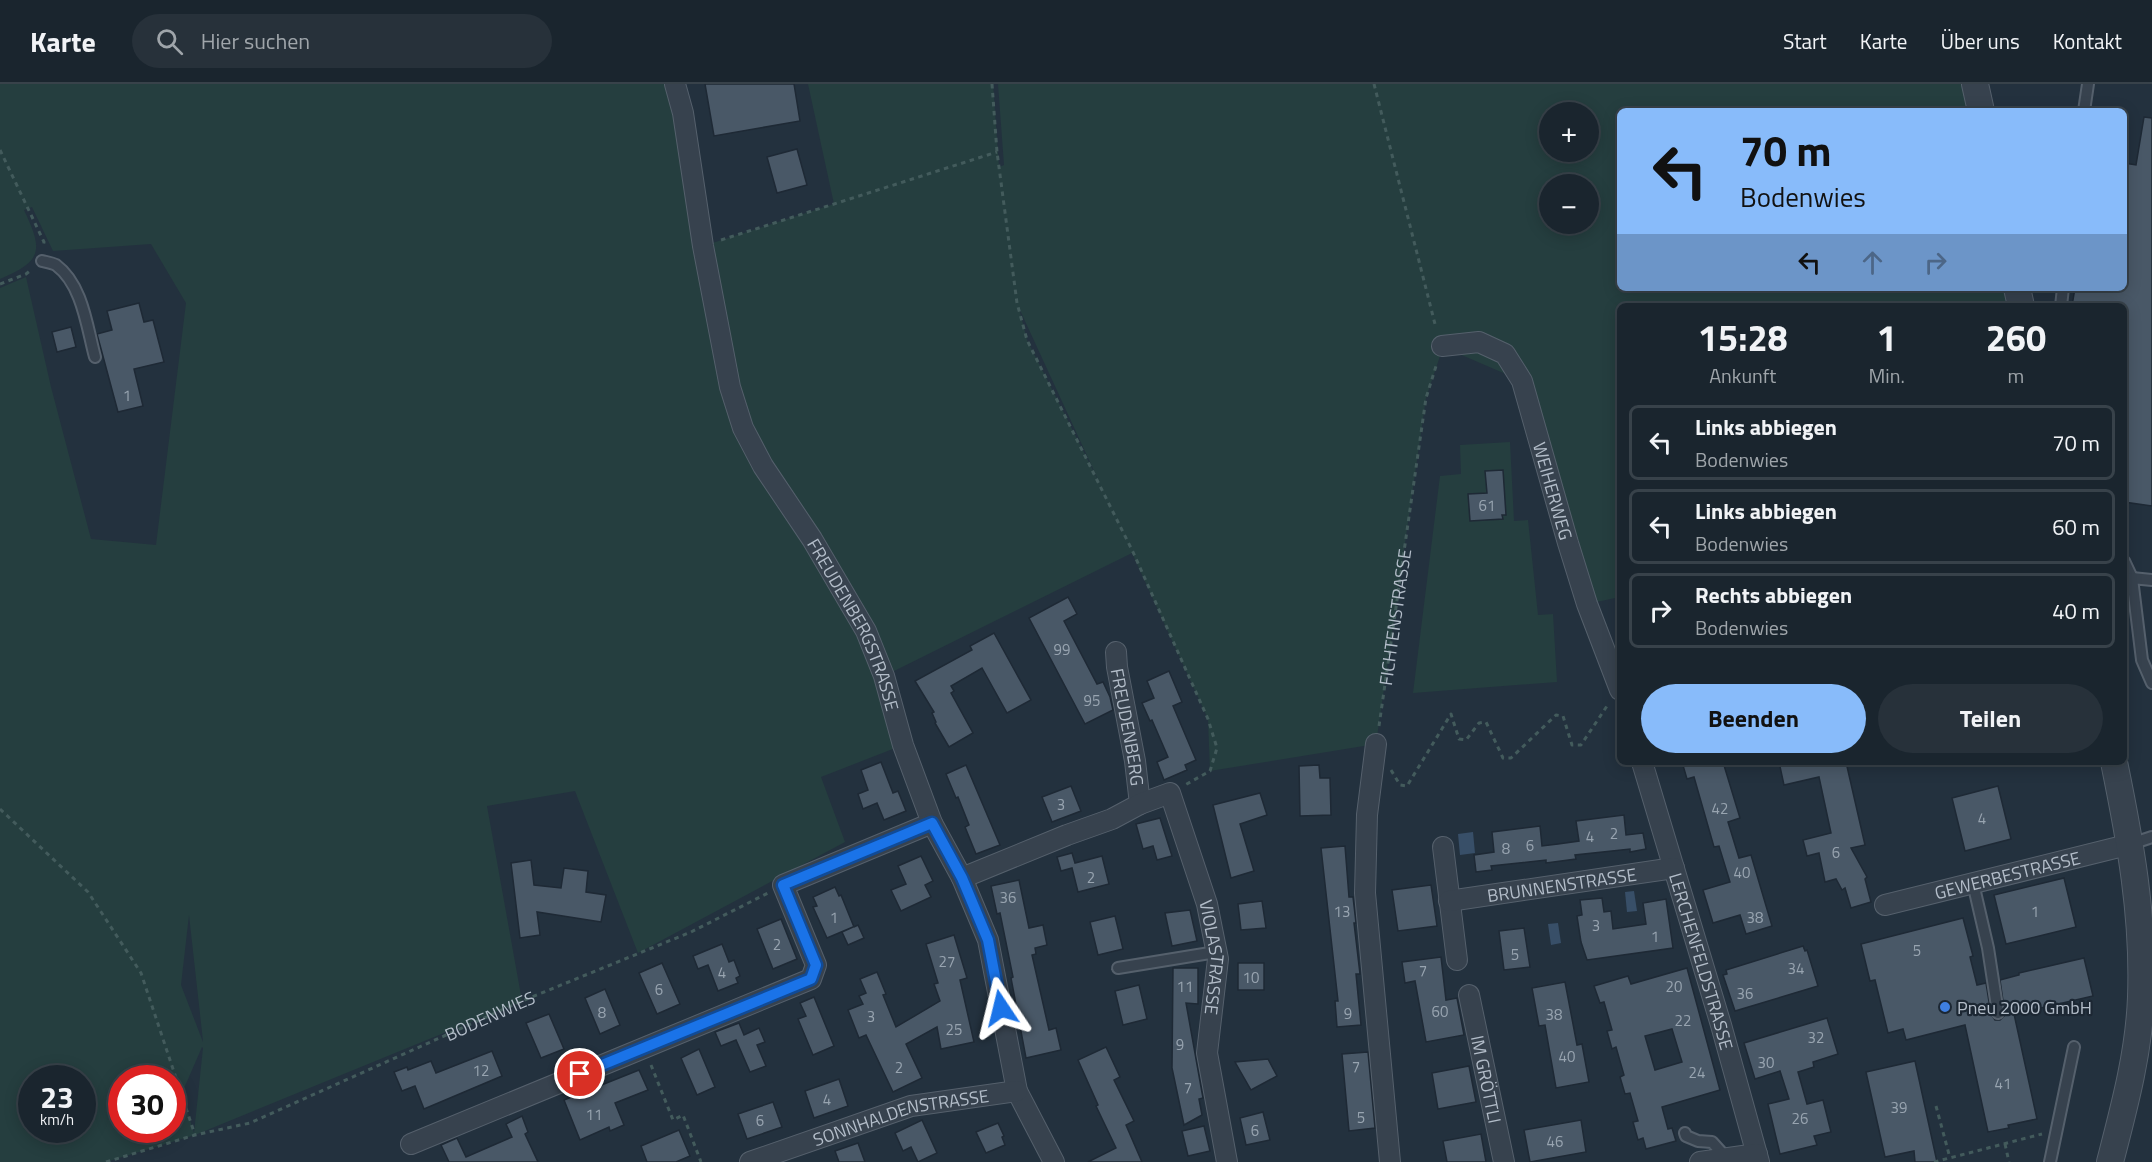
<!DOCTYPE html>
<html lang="de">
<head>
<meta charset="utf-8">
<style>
	:root { --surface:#1a252e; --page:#27313a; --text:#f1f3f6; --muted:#9fa5aa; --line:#38424a; --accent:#88bbfa }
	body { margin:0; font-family:"Titillium Web",sans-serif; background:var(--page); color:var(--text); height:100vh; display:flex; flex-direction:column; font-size:22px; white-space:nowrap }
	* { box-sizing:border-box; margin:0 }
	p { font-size:20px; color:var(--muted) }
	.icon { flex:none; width:33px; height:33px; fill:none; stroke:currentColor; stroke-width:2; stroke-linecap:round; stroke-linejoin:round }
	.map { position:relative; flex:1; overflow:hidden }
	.drawer { position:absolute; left:1617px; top:219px; width:510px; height:462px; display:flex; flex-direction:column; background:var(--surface); border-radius:9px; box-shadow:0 3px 15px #0003,0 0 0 2px var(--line) }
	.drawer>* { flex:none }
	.guide { position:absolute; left:1617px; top:24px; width:510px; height:183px; border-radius:9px; box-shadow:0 3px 15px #0003,0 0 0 2px var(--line); background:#88bbfa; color:#111; overflow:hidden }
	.tools { position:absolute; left:1539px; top:18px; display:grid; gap:12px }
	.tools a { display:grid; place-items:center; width:60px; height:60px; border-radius:50%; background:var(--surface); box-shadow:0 3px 15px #0003,0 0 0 2px var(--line); font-size:30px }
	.speed { position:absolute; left:18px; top:981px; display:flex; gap:12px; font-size:30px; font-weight:700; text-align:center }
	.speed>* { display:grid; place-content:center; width:78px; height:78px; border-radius:50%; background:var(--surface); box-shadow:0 3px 15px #0003,0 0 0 2px var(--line); line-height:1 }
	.speed small { font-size:15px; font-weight:400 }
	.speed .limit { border:9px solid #d22; background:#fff; color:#111 }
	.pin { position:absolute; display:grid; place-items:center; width:51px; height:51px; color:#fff; margin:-26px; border:3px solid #fff; border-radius:50%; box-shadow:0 2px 6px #0007 }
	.me { position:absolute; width:66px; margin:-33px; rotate:350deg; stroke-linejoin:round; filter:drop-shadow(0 0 4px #0008) }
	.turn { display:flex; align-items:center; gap:21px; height:126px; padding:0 24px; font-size:27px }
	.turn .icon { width:78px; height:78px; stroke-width:2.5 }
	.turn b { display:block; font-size:42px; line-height:51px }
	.lanes { display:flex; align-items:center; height:57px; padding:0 24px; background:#0003; justify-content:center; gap:30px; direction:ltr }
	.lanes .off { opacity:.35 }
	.eta { display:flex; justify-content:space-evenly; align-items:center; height:102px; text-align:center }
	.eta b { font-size:36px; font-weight:700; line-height:42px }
	.button { display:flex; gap:12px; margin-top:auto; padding:12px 24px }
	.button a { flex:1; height:69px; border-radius:36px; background:var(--accent); color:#111; font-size:24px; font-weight:700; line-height:69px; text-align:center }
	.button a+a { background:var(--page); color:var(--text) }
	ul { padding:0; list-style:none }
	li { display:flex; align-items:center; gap:18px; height:75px; margin:0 12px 9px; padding:0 12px; border:3px solid var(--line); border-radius:9px }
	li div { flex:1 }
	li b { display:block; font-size:22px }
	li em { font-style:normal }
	header { display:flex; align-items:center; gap:36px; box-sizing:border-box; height:84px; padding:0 30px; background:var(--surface); border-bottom:2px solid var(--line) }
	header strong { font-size:28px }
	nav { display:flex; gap:33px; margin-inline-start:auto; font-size:21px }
	.search { width:420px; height:54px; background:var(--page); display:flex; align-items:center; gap:15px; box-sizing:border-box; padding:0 21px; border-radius:33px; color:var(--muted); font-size:22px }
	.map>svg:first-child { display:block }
</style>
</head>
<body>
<header>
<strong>Karte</strong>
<div class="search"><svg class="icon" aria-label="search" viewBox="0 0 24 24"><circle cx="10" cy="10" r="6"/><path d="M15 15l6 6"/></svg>Hier suchen</div>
<nav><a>Start</a><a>Karte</a><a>Über uns</a><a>Kontakt</a></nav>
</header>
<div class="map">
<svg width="2152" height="1078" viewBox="0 0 2152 1078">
	<rect width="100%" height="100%" fill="#23313e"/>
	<!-- green -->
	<g fill="#253e3f" fill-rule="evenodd">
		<path d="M0 0H675L703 162 834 120 808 0H993L999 83 1004 81 998 0H1975L1981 27H1620V204H2017L2021 222H1620V513L1587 520 1522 297 1443 263 1426 314 1376 660 1210 687 1208 635 1132 469 884 592 903 661 821 693 845 758 638 869 575 707 487 722 522 917 195 1051 106 1078H0V204L26 193 51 303 91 455 156 461 186 219 151 160 53 167 32 123 24 126C43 166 43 177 0 195ZM1550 28H1588V68H1550ZM1550 100H1588V140H1550ZM1019 224 1101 402 1027 256ZM189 831 203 957V958L181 901ZM202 963 203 964 194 1049 182 1009ZM32 994H82V1046H32ZM122 994H172V1046H122Z"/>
		<polygon points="1510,358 1514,437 1528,436 1538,531 1553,530 1557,598 1413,609 1440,392 1461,390 1460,361"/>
	</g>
	<!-- water -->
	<g fill="#384f68">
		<polygon points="1473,748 1475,769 1460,771 1458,750"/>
		<polygon points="1634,807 1637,827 1627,828 1625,808"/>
		<polygon points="1558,839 1561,859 1551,861 1548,840"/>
	</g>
	<!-- building -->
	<g fill="#495867" stroke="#1e2935" stroke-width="1.5" fill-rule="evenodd">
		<polygon points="705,0 794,0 800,37 714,52"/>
		<polygon points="2144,33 2152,34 2152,422 2124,418 2124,222 2072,222 2075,204 2124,204 2124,79 2136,81"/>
		<polygon points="797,65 807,101 777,109 767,73"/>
		<polygon points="139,219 144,238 153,236 164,278 134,285 143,322 118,328 97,250 112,246 107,227"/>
		<polygon points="71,243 76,263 57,268 52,248"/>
		<polygon points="1503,386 1506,431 1502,431 1503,435 1470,437 1468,410 1487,409 1485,387"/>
		<polygon points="1068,513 1077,530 1064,537 1097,600 1103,598 1110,613 1113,626 1085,640 1029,534"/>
		<polygon points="994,549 1031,616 1007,629 982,584 951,602 954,607 951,609 973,649 949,663 935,639 936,638 932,629 934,628 915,597 972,566 970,562"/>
		<polygon points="1169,587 1182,618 1173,622 1196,676 1185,681 1187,686 1164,696 1157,678 1168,673 1152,636 1150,637 1142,619 1154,614 1147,597"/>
		<polygon points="881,678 893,709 898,707 906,727 884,736 877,719 863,725 858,710 868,706 861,686"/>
		<polygon points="1682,678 1723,678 1740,734 1728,738 1739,774 1751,771 1772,842 1746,850 1740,831 1713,839 1703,806 1730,798 1719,762 1714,763 1694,693 1687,695"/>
		<polygon points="1779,678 1846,678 1865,761 1851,764 1867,793 1865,795 1871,818 1851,824 1845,804 1842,806 1836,795 1825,798 1819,769 1807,772 1803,756 1831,749 1819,693 1784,701"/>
		<polygon points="966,681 1000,761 976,770 965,743 969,741 958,713 956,714 946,690"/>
		<polygon points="1319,681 1320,694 1330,694 1331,731 1300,732 1299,682"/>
		<polygon points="1071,702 1081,727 1052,738 1042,713"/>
		<polygon points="1998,702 2011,755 1965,767 1952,714"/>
		<polygon points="1260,709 1267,731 1240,740 1254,787 1231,794 1213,721"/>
		<polygon points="1624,731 1626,751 1643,749 1646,765 1630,768 1630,765 1575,771 1576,775 1546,779 1546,776 1491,782 1492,786 1476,788 1474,771 1494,768 1492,748 1540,742 1542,762 1558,760 1579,757 1576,737"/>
		<polygon points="1160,734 1172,772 1157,776 1153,762 1143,765 1136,740"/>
		<polygon points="1345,762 1349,813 1353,813 1356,839 1354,839 1360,890 1356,890 1361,941 1337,943 1335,917 1338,917 1321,764"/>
		<polygon points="1072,769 1075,779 1102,772 1109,800 1078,808 1072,784 1061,787 1057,773"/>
		<polygon points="921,772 933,797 925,801 931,813 901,827 891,806 906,800 898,782"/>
		<polygon points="531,776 534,801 561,804 564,784 588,787 586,808 606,811 601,838 537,828 540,851 520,854 511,779"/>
		<polygon points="2064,794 2076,843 2006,860 1994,811"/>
		<polygon points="1019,796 1029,844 1043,841 1047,861 1035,864 1036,870 1032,871 1049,946 1056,944 1061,966 1026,974 1011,894 1013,893 1000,829 997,830 991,802"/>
		<polygon points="1431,801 1437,842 1398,847 1392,806"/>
		<polygon points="835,803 839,812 841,811 854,843 858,841 864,854 848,861 842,848 853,843 827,854 813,823 817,822 813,813"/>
		<polygon points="1602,814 1604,828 1611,827 1613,845 1646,840 1643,819 1666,815 1673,864 1587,876 1581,858 1577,832 1582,831 1580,816"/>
		<polygon points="1262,817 1266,844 1241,846 1238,820"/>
		<polygon points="1190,826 1197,857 1172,862 1165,829"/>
		<polygon points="1115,832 1123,865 1098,871 1090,838"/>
		<polygon points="1963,834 1973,872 1970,873 1977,901 1986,899 1991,930 1995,936 2000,936 2005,931 2000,896 2019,891 2019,889 2084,874 2093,912 2014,930 2037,1035 2008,1041 2009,1044 1988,1048 1965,941 1906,956 1903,945 1888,949 1875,896 1870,897 1861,860"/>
		<polygon points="781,835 797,875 773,885 757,845"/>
		<polygon points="1524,844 1530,883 1504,886 1499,847"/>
		<polygon points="954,851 967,894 960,896 974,958 941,965 937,943 906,960 922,994 893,1008 866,951 859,954 848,926 863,920 859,912 866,909 860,895 877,888 886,910 883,911 896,943 940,917 934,900 938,899 926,860"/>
		<polygon points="722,860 729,878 734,876 740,892 736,894 738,899 718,907 708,881 698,885 693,872"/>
		<polygon points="1803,862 1805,867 1807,866 1818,902 1735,927 1723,891 1727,890 1726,886"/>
		<polygon points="1441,873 1446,916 1457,914 1464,951 1426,958 1415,897 1405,899 1402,878"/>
		<polygon points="662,879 680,920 657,930 639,889"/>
		<rect x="1238" y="879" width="26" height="27"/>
		<polygon points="1173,884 1198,884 1198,920 1186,919 1203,1014 1199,1015 1202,1031 1184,1041 1172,984"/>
		<path d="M1687 884 1720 1006 1662 1023 1668 1045 1672 1044 1676 1057 1646 1065 1643 1054 1638 1056 1633 1038 1638 1037 1630 1009 1625 1010 1620 993 1624 991 1616 963 1612 965 1607 947 1612 946 1604 918 1600 919 1594 902 1628 892 1631 900ZM1672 945 1682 978 1655 986 1645 952Z"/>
		<polygon points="1565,898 1577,961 1582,960 1589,998 1556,1004 1545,941 1539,942 1532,904"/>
		<polygon points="1139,901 1147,935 1123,941 1115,907"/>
		<polygon points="605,905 620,941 600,950 585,914"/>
		<polygon points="814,913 834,962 813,971 798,935 806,932 800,919"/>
		<polygon points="549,930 564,965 541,974 526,939"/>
		<polygon points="1827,934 1838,970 1813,978 1814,983 1798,988 1807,1020 1823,1016 1831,1048 1814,1052 1817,1061 1780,1070 1768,1020 1789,1015 1780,987 1755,995 1744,959"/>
		<polygon points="739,939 744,951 759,944 765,958 757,961 766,982 750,988 736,956 721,962 715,948"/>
		<polygon points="1106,963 1120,993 1114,996 1134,1037 1126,1041 1142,1078 1088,1078 1116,1064 1096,1022 1098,1021 1078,976"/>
		<polygon points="699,965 715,1003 697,1011 681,974"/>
		<polygon points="492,967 502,992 424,1025 415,1002 402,1007 394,988 407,983 408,986 431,977 436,989"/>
		<polygon points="1368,968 1375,1044 1349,1047 1342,970"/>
		<polygon points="1268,975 1277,992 1251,1006 1235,978"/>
		<polygon points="1915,977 1937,1078 1915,1078 1914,1067 1885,1073 1866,988"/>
		<polygon points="1469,982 1476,1018 1438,1025 1432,989"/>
		<polygon points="639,986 648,1006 615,1019 624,1041 610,1047 609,1043 580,1056 564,1016"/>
		<polygon points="839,995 848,1022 814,1034 805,1007"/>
		<polygon points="773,1018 782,1043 747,1055 738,1030"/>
		<polygon points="1263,1028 1270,1056 1246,1061 1240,1034"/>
		<polygon points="522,1032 528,1048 525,1050 538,1078 449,1078 441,1061 457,1054 466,1073 512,1053 506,1040"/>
		<polygon points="922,1036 937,1069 918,1078 911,1063 903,1067 895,1049"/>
		<polygon points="1581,1036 1586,1068 1530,1078 1524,1046"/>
		<polygon points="998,1039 1004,1052 1002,1053 1005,1061 986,1069 976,1048"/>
		<polygon points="1204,1042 1210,1067 1188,1072 1182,1047"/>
		<polygon points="679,1046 690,1072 676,1078 647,1078 641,1062"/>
		<polygon points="1481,1050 1486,1078 1447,1078 1443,1057"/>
		<polygon points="858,1059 865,1078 839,1078 835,1067"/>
	</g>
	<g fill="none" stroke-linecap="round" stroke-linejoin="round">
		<defs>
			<g id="service">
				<polyline points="2084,27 2088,0"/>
				<path d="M42 177C46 178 52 179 56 181 83 201 87 244 95 273"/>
				<polyline points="2061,222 2063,204"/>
				<polyline points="2124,477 2132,494"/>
				<polyline points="2152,496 2132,494 2142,576 2152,599"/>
				<polyline points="2131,760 2152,753"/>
				<polyline points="1973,799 1988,864 1998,929"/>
				<polyline points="1118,884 1216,868"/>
				<polyline points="1685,1049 1686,1052 1698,1057 1712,1058 1721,1068 1722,1075"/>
				<polyline points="2050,1078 2074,963"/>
			</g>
			<g id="minor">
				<path id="s3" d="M675 0 683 29 703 162 730 303 743 344 763 382 812 455 866 547 884 592 903 661 932 739 962 794 988 856 1017 1007 1054 1078"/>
				<path id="s4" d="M1442 262 1479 258 1505 270 1522 297 1568 459 1587 520 1620 606"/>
				<path id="s5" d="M1116 568 1117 583 1135 677 1140 720"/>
				<polyline points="1376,660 1367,731 1365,809 1390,1078"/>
				<path id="s6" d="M1642 678 1721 941 1759 1078"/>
				<polyline points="1443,763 1457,876"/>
				<path id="s7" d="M962 794 1067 751 1112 735 1140 720 1170 709 1207 820 1218 875 1207 969 1227 1078"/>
				<path id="s8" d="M1449 817 1674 784"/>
				<path id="s9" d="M1885 821 2131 760"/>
				<path id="s10" d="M1469 911 1504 1078"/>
				<polyline points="411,1060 811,895 816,881 783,801 932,739"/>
				<path id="s11" d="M750 1078 911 1022 1017 1007"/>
				<polyline points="1700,1078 1757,1070"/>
			</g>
			<g id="tertiary">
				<polyline points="1975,0 1981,27"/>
				<polyline points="2017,204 2021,222"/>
				<path d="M2110 1078C2124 1024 2139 969 2141 913 2144 832 2130 756 2114 678"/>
			</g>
		</defs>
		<!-- service casing -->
		<use href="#service" stroke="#55606c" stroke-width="14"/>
		<!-- minor casing -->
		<use href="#minor" stroke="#55606c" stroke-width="22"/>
		<!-- tertiary casing -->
		<use href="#tertiary" stroke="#55606c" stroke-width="28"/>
		<!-- path -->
		<g stroke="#435b5c" stroke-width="3" stroke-dasharray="4.5 4.5" stroke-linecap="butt">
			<polyline points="992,0 997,68 1017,219 1027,256 1133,468 1208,635 1217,664 1210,687 1185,701"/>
			<polyline points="1374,0 1436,244"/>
			<polyline points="0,66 44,158 43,164"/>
			<polyline points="721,156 997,68"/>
			<polyline points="0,200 26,190 31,186"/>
			<path id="s1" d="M1379 642 1426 314 1437 279"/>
			<polyline points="1391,686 1400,701 1407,702 1451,630 1459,655 1466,656 1479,639 1486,638 1503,674 1511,674 1556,631 1563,632 1572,661 1581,661 1609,619"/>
			<polyline points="0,725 88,808 141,889 195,1051"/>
			<polyline points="651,981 673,1036 683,1031 701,1078"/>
			<polyline points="1936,1022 1950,1074"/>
			<polyline points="2005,1060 2009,1078"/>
			<path id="s2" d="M106 1078 195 1051 250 1039 522 917 691 848 768 809"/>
			<polyline points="1934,1078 2042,1050"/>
		</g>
		<!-- service -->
		<use href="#service" stroke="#37424e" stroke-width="10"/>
		<!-- minor -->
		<use href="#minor" stroke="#37424e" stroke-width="20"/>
		<!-- tertiary -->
		<use href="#tertiary" stroke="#37424e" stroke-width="26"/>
	</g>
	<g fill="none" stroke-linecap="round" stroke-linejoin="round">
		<defs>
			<polyline id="route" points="580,990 811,895 816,881 783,801 932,739 962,794 988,856 1001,924"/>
		</defs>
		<!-- route casing -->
		<use href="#route" stroke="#114b97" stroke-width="15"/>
		<!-- route -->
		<use href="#route" stroke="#1a73e8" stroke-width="10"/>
	</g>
	<!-- markers -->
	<circle fill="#3f7fe0" stroke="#1c2733" stroke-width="2" cx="1945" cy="923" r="6"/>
	<g text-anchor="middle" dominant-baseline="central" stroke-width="4.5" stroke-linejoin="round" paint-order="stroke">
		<!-- number labels -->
		<g font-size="15" fill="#98a4b0">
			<text x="127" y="311">1</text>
			<text x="1487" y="421">61</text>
			<text x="1062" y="565">99</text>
			<text x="1092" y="616">95</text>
			<text x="1061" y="720">3</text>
			<text x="1720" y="724">42</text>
			<text x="1982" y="734">4</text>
			<text x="1614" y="749">2</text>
			<text x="1590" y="752">4</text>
			<text x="1530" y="761">6</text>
			<text x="1506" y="764">8</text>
			<text x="1836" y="768">6</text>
			<text x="1742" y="788">40</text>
			<text x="1091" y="793">2</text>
			<text x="1008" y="813">36</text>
			<text x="1342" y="827">13</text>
			<text x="2035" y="827">1</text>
			<text x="834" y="833">1</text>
			<text x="1755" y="833">38</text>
			<text x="1596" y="841">3</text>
			<text x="1655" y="852">1</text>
			<text x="777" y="860">2</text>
			<text x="1917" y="866">5</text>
			<text x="1515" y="870">5</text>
			<text x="947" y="877">27</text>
			<text x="1796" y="884">34</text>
			<text x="1423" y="886">7</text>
			<text x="722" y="888">4</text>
			<text x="1251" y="893">10</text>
			<text x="1185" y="902">11</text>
			<text x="1674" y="902">20</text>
			<text x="659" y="905">6</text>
			<text x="1745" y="909">36</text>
			<text x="1440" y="927">60</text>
			<text x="602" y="928">8</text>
			<text x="1348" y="929">9</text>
			<text x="1554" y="930">38</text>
			<text x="871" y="932">3</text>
			<text x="1683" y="936">22</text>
			<text x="954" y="945">25</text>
			<text x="1816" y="953">32</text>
			<text x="1180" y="960">9</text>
			<text x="1567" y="972">40</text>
			<text x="1766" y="978">30</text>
			<text x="1356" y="982">7</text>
			<text x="899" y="983">2</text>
			<text x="481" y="986">12</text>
			<text x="1697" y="988">24</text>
			<text x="2003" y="999">41</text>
			<text x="1188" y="1003">7</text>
			<text x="827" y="1015">4</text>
			<text x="1899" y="1023">39</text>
			<text x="594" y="1030">11</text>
			<text x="1361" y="1033">5</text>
			<text x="1800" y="1034">26</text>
			<text x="760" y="1036">6</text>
			<text x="1255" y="1046">6</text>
			<text x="1555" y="1057">46</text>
		</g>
		<!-- street labels -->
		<g font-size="18" fill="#b3bdc9" stroke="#1c2733">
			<text stroke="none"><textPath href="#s4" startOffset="212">WEIHERWEG</textPath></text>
			<text stroke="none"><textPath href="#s1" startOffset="110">FICHTENSTRASSE</textPath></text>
			<text stroke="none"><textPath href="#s3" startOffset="578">FREUDENBERGSTRASSE</textPath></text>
			<text stroke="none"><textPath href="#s5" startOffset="76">FREUDENBERG</textPath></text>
			<text stroke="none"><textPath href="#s9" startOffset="126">GEWERBESTRASSE</textPath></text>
			<text stroke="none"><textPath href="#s8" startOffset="114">BRUNNENSTRASSE</textPath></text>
			<text stroke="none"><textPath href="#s7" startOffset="396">VIOLASTRASSE</textPath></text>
			<text stroke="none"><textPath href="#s6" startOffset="208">LERCHENFELDSTRASSE</textPath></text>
			<text stroke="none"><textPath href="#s2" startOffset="412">BODENWIES</textPath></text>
			<text stroke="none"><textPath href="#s10" startOffset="86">IM GRÖTTLI</textPath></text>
			<text stroke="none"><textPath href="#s11" startOffset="158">SONNHALDENSTRASSE</textPath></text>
		</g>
		<!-- poi labels -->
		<g font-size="18" fill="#b3bdc9" stroke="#1c2733" text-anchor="start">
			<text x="1957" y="923">Pneu 2000 GmbH</text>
		</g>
	</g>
</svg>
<div class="tools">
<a>+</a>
<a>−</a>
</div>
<div class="speed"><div>23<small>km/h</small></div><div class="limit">30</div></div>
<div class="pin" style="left:580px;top:990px;background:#d93025"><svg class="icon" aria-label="arrive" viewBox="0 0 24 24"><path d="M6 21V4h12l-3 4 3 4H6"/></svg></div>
<svg class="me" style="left:1001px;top:924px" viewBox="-20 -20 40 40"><path d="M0-17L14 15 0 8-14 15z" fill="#1a73e8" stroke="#fff" stroke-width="4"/></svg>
<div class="guide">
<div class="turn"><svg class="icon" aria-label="left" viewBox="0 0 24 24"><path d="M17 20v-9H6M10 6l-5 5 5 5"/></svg><div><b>70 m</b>Bodenwies</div></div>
<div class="lanes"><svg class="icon" aria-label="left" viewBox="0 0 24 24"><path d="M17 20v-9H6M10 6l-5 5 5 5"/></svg><svg class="icon off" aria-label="ahead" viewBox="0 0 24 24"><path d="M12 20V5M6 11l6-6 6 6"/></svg><svg class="icon off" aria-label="right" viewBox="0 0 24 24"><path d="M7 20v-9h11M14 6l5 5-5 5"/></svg></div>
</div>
<section class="drawer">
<div class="eta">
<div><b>15:28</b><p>Ankunft</p></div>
<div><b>1</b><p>Min.</p></div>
<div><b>260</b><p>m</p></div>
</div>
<ul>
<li><svg class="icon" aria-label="left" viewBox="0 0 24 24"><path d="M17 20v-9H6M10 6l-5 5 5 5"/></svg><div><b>Links abbiegen</b><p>Bodenwies</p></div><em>70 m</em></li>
<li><svg class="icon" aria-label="left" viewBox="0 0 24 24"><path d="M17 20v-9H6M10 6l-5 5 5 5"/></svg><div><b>Links abbiegen</b><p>Bodenwies</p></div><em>60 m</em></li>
<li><svg class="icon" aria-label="right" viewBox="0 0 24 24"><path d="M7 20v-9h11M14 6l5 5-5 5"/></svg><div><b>Rechts abbiegen</b><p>Bodenwies</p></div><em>40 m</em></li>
</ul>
<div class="button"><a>Beenden</a><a>Teilen</a></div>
</section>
</div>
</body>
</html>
